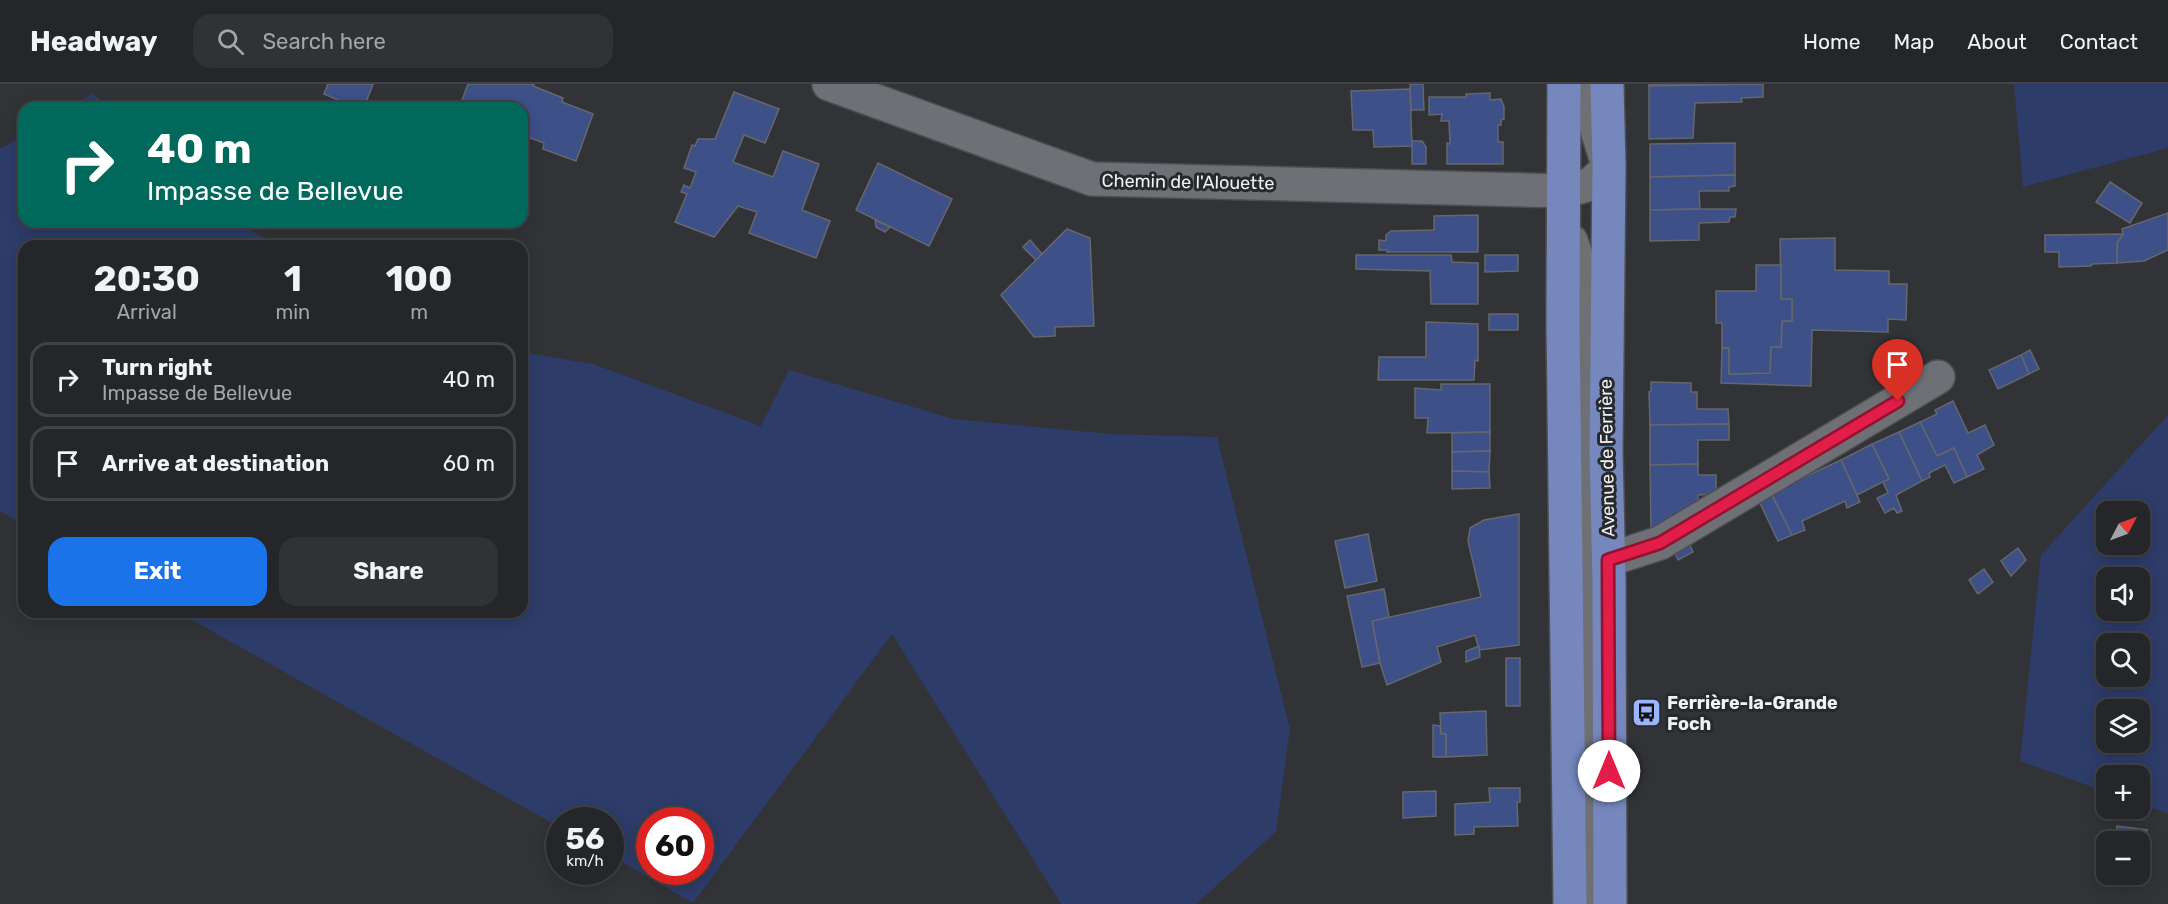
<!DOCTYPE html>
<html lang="en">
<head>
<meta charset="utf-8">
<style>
	:root { --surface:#252629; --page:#313235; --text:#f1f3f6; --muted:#a3a5a8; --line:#424346; --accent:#1a73e8 }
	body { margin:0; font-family:Rubik,sans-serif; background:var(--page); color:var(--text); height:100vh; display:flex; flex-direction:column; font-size:22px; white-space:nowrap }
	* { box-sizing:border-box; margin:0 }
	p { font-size:20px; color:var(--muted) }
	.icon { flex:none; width:33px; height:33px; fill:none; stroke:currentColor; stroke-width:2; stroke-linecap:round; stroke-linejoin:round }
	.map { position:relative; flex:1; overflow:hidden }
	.panel { position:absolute; left:18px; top:156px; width:510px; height:378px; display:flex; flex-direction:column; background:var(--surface); border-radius:18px; box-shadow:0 3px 15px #0003,0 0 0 2px var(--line) }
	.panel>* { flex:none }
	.banner { position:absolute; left:18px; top:18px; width:510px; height:126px; border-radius:18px; box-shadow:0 3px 15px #0003,0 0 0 2px var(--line); background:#00695c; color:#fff; overflow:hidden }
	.needle { width:39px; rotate:49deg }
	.tools { position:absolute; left:2096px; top:417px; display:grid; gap:12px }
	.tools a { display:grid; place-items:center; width:54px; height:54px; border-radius:12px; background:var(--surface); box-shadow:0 3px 15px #0003,0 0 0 2px var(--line); font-size:30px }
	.speed { position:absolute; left:546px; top:723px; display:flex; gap:12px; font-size:30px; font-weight:700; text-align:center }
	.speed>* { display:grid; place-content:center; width:78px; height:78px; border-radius:50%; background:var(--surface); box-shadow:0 3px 15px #0003,0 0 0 2px var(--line); line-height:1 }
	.speed small { font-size:15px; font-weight:400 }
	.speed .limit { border:9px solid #d22; background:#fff; color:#111 }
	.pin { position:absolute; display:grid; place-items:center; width:51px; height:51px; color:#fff; margin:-62px -26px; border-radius:50% 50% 50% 0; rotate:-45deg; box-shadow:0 0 6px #0007 }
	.pin .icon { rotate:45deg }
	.me { position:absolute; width:66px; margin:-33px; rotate:0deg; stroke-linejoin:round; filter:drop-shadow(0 0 4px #0008) }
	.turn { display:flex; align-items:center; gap:21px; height:126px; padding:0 30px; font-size:27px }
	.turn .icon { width:78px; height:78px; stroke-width:2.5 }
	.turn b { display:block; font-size:42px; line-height:51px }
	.eta { display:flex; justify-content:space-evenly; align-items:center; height:102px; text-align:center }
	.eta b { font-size:36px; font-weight:700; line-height:42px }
	.primary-button { display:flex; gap:12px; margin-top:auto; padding:12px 30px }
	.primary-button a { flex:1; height:69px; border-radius:18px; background:var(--accent); color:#fff; font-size:24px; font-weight:700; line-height:69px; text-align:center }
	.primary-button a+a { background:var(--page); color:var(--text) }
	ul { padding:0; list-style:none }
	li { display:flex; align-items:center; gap:18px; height:75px; margin:0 12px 9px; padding:0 18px; border:3px solid var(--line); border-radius:18px }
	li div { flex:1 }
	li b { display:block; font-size:22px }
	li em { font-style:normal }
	header { display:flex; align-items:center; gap:36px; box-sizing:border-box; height:84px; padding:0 30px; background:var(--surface); border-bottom:2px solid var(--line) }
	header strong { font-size:28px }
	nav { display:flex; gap:33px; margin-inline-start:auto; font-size:21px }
	.search { width:420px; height:54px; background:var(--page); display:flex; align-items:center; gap:15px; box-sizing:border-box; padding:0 21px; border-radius:18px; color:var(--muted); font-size:22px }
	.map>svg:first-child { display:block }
</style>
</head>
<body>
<header>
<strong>Headway</strong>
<div class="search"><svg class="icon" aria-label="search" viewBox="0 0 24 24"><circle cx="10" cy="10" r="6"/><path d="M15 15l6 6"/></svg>Search here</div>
<nav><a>Home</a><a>Map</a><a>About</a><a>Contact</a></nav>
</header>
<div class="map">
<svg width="2168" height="820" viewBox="0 0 2168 820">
	<rect width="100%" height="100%" fill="#313337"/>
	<!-- green -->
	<g fill="#2d3c69" fill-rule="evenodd">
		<polygon points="2014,0 2168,0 2168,64 2023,103"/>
		<polygon points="93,9 107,24 69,24"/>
		<polygon points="24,51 24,138 233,138 281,162 24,162 24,441 0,427 0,65"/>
		<path d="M522 268 593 280 761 342 789 286 954 335 1111 350 1217 353 1290 645 1276 748 1196 820H1061L892 550 693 819 611 772 610 736H560L559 743 178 528H522ZM700 736V788H650V736Z"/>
		<path d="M2168 331V730L2139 719V692H2106V708L2020 677 2041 471ZM2106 428H2139V460H2106ZM2106 494H2139V526H2106ZM2106 560H2139V592H2106ZM2106 626H2139V658H2106Z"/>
	</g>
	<!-- building -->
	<g fill="#3d5088" stroke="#65676b" stroke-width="1.5">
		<polygon points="328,0 373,0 364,24 357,24 324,10"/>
		<polygon points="468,0 534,0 533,2 563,14 562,18 593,30 576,77 543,65 544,59 522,51 522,24 459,24"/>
		<polygon points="1410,0 1423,0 1424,26 1411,26"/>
		<polygon points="1649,0 1724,0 1724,1 1649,2"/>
		<polygon points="1763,0 1763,13 1741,14 1742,18 1695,19 1693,54 1649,55 1649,2"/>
		<polygon points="1410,5 1412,62 1374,63 1373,46 1353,46 1351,7"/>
		<polygon points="734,8 779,25 765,59 744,51 733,78 773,93 783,67 819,80 802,126 830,137 816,174 749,149 757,128 738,122 714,153 675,138 687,110 681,108 684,101 690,104 696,88 684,84 692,61 695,62 698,55 715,55"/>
		<polygon points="1490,9 1490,16 1501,15 1504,23 1504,35 1501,36 1501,41 1498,41 1498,58 1503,58 1503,80 1447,80 1447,59 1450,60 1449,37 1441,37 1442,30 1429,31 1429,13 1466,13 1466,10"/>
		<polygon points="1412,57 1422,57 1426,63 1426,80 1412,80"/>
		<polygon points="1735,59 1735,91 1650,93 1650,60"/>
		<polygon points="878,79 952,115 929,162 856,126"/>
		<polygon points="1735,91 1735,102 1729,103 1729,107 1699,107 1700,125 1650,126 1650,93"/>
		<polygon points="2110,98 2142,119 2130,139 2096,118"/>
		<polygon points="1700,125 1736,125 1735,133 1730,133 1729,138 1699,139 1699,156 1650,157 1650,126"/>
		<polygon points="2168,129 2168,166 2144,177 2117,179 2117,159 2123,150 2122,145"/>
		<polygon points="1478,131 1478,168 1387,168 1387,166 1379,166 1379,156 1386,157 1386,151 1391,147 1434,146 1434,132"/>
		<polygon points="875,136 890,143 885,148 876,143"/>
		<polygon points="1067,145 1090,154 1094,242 1055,243 1055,252 1034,253 1001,211"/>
		<polygon points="2123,150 2117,159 2117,179 2092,180 2091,182 2059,183 2059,168 2045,168 2045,151"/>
		<polygon points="1835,154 1835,186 1889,187 1889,200 1907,200 1906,236 1888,235 1888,248 1812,246 1811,302 1721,299 1722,264 1729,264 1729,290 1770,289 1771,263 1781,263 1782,237 1792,237 1792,215 1781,215 1780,155"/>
		<polygon points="1030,156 1042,170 1036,176 1023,163"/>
		<polygon points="1356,171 1451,171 1452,178 1478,179 1478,220 1431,220 1430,187 1356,185"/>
		<polygon points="1485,171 1518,171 1518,187 1485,188"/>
		<polygon points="1756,181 1781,181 1781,215 1792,215 1792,237 1782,237 1781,263 1771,263 1770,289 1729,290 1729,264 1722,264 1722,239 1716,239 1716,207 1756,207"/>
		<rect x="1489" y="230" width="29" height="16"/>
		<polygon points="1426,238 1478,240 1478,277 1475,276 1474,296 1378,296 1379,273 1426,273"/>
		<polygon points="2030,266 2039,285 2029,290 2021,271"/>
		<polygon points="2021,271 2029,290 1998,305 1989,286"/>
		<polygon points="1651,298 1691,299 1691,308 1697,308 1697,325 1728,325 1729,340 1650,341 1649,308 1651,307"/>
		<polygon points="1441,300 1490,300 1490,348 1427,349 1428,334 1415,334 1415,304 1441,306"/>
		<polygon points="1953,317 1968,349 1985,341 1994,361 1977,371 1984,385 1967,393 1954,364 1937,372 1920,338 1937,330 1935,326"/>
		<polygon points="1920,338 1937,372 1954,364 1967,393 1954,399 1945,381 1929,389 1930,393 1922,397 1899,348"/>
		<polygon points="1729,340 1729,356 1698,356 1698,380 1650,381 1650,341"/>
		<polygon points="1490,348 1490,367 1452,368 1452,349"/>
		<polygon points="1899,348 1922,397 1896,411 1902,427 1897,429 1894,424 1885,429 1877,414 1888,409 1883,398 1889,395 1872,360"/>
		<polygon points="1872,360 1889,395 1857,411 1841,376"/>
		<polygon points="1490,367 1489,388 1452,387 1452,368"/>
		<polygon points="1841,376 1860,418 1847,424 1845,417 1802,437 1805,446 1792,451 1772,411 1787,404 1787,401"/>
		<polygon points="1698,380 1698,391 1716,391 1716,410 1698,411 1698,420 1651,447 1650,381"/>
		<polygon points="1452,387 1489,388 1490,404 1452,405"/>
		<polygon points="1772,411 1792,451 1778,457 1759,417"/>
		<polygon points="1519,430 1519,561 1479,566 1475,551 1437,563 1441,578 1387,601 1380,579 1372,537 1481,513 1468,457 1470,444 1484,436"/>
		<polygon points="1368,450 1377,497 1345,504 1335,457"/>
		<polygon points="1688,457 1693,468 1678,476 1673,465"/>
		<polygon points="2018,464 2026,476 2011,492 2001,477"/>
		<polygon points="1984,485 1993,498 1978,510 1969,496"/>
		<polygon points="1384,505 1389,533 1372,537 1380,579 1362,583 1347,512"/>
		<polygon points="1479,562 1480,573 1466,578 1466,567"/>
		<rect x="1506" y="574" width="14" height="48"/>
		<polygon points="1486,627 1487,671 1446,673 1446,650 1441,650 1440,629"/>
		<polygon points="1433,641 1440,642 1441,650 1446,650 1446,673 1433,673"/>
		<polygon points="1489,704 1520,704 1520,718 1517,718 1518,742 1474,743 1474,750 1455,751 1455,720 1490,718"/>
		<polygon points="1436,707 1436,732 1403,734 1403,708"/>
		<polygon points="2117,742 2147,746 2142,777 2139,777 2139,758 2115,758"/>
	</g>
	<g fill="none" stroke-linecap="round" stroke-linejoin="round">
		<defs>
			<g id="minor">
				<polyline points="829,0 1092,95 1564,107 1591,100 1608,84"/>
				<polyline points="1587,0 1589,21 1605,71"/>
				<polyline points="1571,157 1578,177 1585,269 1590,820"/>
				<polyline points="1580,475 1608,476 1660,459 1938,293"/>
			</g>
			<g id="major">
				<polyline points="1564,0 1563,239 1570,820"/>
				<polyline points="1607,0 1609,81 1606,367 1609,498 1610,820"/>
			</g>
		</defs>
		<!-- minor casing -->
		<use href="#minor" stroke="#4d4e51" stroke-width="36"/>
		<!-- major casing -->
		<use href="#major" stroke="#4d4e51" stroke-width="36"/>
		<!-- minor -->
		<use href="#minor" stroke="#6e7075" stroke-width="33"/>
		<!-- major -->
		<use href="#major" stroke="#7587bc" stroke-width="33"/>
	</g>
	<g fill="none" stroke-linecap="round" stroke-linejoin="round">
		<defs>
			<polyline id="route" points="1609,687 1608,476 1660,459 1898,317"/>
		</defs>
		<!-- route casing -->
		<use href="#route" stroke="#92132f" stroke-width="15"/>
		<!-- route -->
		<use href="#route" stroke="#e11d48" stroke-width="10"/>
	</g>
	<!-- icons -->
	<defs>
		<symbol id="bus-square" viewBox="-11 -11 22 22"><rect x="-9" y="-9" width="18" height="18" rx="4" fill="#9bb5fd" stroke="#27292d"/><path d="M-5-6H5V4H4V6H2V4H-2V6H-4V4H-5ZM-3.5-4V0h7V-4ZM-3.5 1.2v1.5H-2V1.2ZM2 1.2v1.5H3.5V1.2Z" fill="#111"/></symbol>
	</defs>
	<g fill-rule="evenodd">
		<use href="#bus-square" x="1630" y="612" width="33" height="33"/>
	</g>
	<g text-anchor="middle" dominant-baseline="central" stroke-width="6" stroke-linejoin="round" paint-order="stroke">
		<!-- street labels -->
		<g font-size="18" fill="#f0f1f4" stroke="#27292d">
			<text transform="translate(1188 98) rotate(1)">Chemin de l'Alouette</text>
			<text transform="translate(1607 374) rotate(-91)">Avenue de Ferrière</text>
		</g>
		<!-- poi labels -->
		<g font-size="18" font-weight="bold" fill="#f0f1f4" stroke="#27292d" text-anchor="start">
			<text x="1667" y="619">Ferrière-la-Grande<tspan x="1667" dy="21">Foch</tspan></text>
		</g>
	</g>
</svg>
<div class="tools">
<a><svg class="needle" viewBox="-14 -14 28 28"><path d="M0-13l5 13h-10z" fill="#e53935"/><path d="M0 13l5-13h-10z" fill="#a3a5a8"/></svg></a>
<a><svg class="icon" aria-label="sound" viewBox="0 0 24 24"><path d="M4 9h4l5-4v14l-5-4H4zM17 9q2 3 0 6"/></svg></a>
<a><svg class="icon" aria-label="search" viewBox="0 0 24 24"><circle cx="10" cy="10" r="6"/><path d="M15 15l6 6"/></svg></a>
<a><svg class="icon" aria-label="layers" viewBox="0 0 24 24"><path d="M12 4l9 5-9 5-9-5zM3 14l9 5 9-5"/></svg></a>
<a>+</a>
<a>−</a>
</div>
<div class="speed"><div>56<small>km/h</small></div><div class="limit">60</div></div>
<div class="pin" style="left:1898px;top:317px;background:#d93025"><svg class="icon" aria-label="arrive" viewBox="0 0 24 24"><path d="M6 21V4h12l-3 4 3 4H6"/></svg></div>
<svg class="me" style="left:1609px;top:687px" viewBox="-20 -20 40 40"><circle r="19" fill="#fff"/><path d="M0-13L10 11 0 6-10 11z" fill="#e11d48"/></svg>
<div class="banner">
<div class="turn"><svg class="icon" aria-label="right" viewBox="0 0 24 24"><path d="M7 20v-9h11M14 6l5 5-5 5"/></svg><div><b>40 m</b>Impasse de Bellevue</div></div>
</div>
<section class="panel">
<div class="eta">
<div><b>20:30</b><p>Arrival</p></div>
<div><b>1</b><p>min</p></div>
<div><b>100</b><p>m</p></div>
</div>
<ul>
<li><svg class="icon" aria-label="right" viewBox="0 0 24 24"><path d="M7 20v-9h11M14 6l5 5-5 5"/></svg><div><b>Turn right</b><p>Impasse de Bellevue</p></div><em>40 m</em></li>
<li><svg class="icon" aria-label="arrive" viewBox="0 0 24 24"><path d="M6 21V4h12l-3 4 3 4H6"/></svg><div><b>Arrive at destination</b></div><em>60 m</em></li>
</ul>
<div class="primary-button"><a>Exit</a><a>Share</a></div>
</section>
</div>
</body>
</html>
